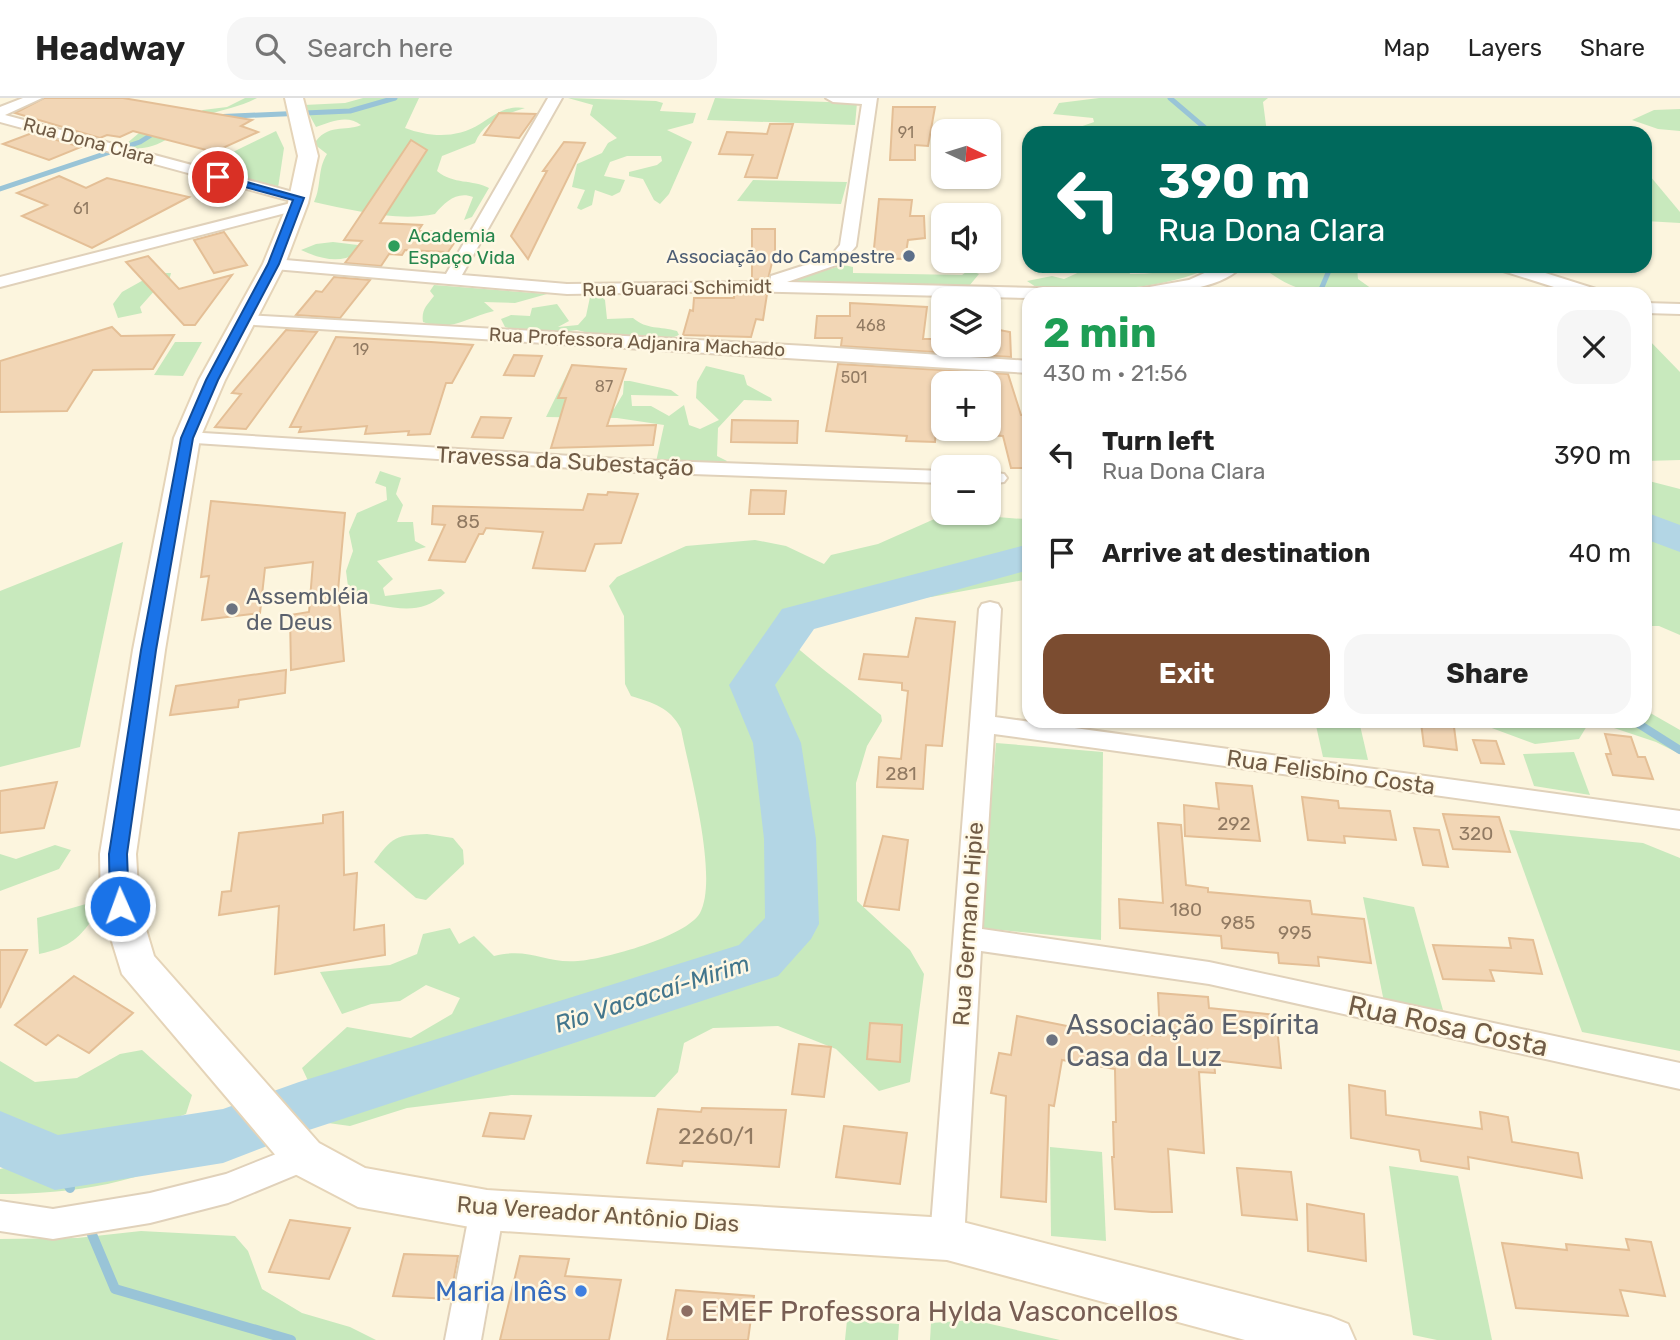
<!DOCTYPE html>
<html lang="en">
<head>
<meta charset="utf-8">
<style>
	:root { --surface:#fff; --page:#f6f6f6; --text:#222; --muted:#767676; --line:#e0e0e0; --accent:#7b4c30 }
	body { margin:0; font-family:Rubik,sans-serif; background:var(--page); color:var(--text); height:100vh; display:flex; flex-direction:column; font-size:26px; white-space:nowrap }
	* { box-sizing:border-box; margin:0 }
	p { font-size:23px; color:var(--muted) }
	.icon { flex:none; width:38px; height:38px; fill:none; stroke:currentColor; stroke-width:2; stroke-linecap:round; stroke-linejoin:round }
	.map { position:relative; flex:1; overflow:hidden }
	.details { position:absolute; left:1022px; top:189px; width:630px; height:441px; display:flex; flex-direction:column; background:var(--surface); border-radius:21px; box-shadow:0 2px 5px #0004 }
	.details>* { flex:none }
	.hud { position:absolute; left:1022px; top:28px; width:630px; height:147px; border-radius:21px; box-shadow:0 2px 5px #0004; background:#00695c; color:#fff; overflow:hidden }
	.needle { width:46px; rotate:94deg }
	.buttons { position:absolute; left:931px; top:21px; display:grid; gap:14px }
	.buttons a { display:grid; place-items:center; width:70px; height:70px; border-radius:14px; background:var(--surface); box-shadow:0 2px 5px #0004; font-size:35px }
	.pin { position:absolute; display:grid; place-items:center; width:60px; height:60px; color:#fff; margin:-30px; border:4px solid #fff; border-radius:50%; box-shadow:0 2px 7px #0007 }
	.me { position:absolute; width:77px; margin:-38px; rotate:358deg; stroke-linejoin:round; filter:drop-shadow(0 0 5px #0008) }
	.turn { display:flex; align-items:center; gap:24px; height:147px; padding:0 21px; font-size:32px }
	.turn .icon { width:91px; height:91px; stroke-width:2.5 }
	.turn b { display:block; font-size:49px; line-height:60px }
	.round { display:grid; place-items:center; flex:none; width:74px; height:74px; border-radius:21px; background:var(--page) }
	.head { display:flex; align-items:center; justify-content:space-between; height:119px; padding:0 21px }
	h1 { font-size:42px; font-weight:700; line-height:52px; color:#1e9e55 }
	.primary-button { display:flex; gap:14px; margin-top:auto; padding:14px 21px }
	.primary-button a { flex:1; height:80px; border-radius:21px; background:var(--accent); color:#fff; font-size:28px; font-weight:700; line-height:80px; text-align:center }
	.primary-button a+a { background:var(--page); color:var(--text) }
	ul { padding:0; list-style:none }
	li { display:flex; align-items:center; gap:21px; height:98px; padding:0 21px }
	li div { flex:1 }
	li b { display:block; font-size:26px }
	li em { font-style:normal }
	header { display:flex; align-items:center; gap:42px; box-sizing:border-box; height:98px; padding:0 35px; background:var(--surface); border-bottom:2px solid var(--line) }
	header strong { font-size:33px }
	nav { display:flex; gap:38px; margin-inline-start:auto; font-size:24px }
	.search { width:490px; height:63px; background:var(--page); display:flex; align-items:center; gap:18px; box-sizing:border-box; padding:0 24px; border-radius:21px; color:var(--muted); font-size:26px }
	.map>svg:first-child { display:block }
</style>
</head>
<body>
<header>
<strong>Headway</strong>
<div class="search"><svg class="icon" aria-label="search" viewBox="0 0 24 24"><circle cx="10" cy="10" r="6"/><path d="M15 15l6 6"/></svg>Search here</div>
<nav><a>Map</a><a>Layers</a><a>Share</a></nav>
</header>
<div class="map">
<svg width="1680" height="1242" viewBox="0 0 1680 1242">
	<rect width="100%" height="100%" fill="#fcf5de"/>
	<!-- green -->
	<g fill="#c8e9bd">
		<path d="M245 0H257C240 9 223 11 205 18 183 27 151 62 126 46L139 35 184 25 203 12 227 9Z"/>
		<path d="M363 0H419L405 30C429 39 456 41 480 26 495 17 506 7 525 10 505 16 483 24 475 45L442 58 437 73C454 87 472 81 489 90L472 119 464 122 473 99C457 93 445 104 435 116 397 124 352 112 314 104 322 87 317 72 327 56L314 46C327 25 345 34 361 27 347 16 331 24 316 29L304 7 345 5Z"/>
		<polygon points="568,0 656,3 663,5 660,13 696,15 693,25 667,32 692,44 669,96 660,106 654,102 643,81 629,78 629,74 657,67 662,63 661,58 627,58 610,64 604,78 625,82 620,94 612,98 595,92 592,107 581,112 577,110 585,92 572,89 577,66 602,55 608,45 617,40 590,17 593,7"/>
		<polygon points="715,0 857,5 855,27 707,22"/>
		<polygon points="1099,0 1268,0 1263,4 1267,35 1075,35 1074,31 1094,24 1093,20 1053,16 1059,5"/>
		<polygon points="1680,11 1680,33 1658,31 1632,22 1654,12"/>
		<polygon points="276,33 284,50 278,90 200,70"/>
		<polygon points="1645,72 1680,114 1680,125 1645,123"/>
		<polygon points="753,82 847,84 841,106 737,103"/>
		<path d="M333 144 366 148C348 167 324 163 301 152L316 146Z"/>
		<polygon points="844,167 853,169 853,175 962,177 969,172 979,176 969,188 794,184 798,180"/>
		<path d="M1093 168H1128L1130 176C1159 177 1186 168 1215 168 1151 196 1103 191 1036 189L1027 183 1052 178 1064 181Z"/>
		<path d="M1281 168H1360L1357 170 1358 181 1379 196C1337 196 1306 201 1270 175Z"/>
		<polygon points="156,175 171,175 169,183 156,191 140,209 142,215 118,220 113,206 122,194"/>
		<path d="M434 187 547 196 515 205 484 204 494 213C467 219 451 235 423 224 421 212 427 207 434 198L430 193Z"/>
		<path d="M601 198 605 202 607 221 633 220C647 232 660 228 677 233L679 237 669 241 608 240 577 232 546 236 525 235 505 229 501 221 511 217 530 218 532 210 557 206 569 223 558 229 578 227 586 218 590 199Z"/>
		<polygon points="1645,238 1680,274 1680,362 1645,363"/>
		<polygon points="175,244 202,244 183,278 154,277"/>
		<polygon points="706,268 744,277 747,287 771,300 772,303 744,302 718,330 717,358 727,363 723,367 656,364 664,327 617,320 546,319 569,272 580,269 576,307 614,311 623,296 624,283 630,283 671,292 679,298 631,297 632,308 651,308 669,318 684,307 689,327 700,331 719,322 696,300 697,284"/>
		<path d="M380 373 401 380 396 396 403 407 397 424H413L415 443 426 449 377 463 393 481 383 490 385 498 441 491 445 495C415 524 383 503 350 504L346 473 353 453 349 434 357 415 387 402 386 389 375 385Z"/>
		<polygon points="1645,382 1680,391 1680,537 1659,528 1645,528"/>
		<path d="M948 415C975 415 1001 421 1029 421V481L931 499 788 511 773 528C807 561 845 587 881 617L882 623 867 648 856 685 857 803 910 852 924 876 910 984 879 993 836 951 778 928 713 930 684 945 678 974 655 999 511 997 407 1010 350 1028 328 1025 302 970 347 929 411 940 452 916 460 900 426 887 400 903 371 906 342 916 320 874 390 867 417 856 423 836 450 830 459 846 474 838 494 858C530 849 545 866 578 863 605 861 686 839 700 815 719 780 689 672 681 631 670 609 653 605 631 598L625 586 624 518 609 488 617 479 686 448 755 442 786 448 824 466 831 457 878 446Z"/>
		<polygon points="123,444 80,649 0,669 0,493"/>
		<polygon points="1645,612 1680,632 1680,656 1656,644 1611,629 1608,623 1645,623"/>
		<polygon points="1315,623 1359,623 1368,662 1323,659"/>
		<polygon points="1473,623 1590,623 1579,641 1535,646"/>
		<polygon points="996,645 1103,654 1101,842 981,830"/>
		<polygon points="1574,654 1590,697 1534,688 1523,656"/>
		<polygon points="1509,732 1643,745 1680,760 1680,953 1582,934"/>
		<path d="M427 736 453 740 463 752 464 766 426 802 416 800 374 764C393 738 396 737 427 736Z"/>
		<polygon points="55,747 71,752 59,771 0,793 0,756 16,761"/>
		<polygon points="1363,799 1414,809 1443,912 1384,904"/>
		<path d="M86 806 98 813C80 840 71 849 39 856L37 820Z"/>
		<polygon points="142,952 192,997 186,1016 139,1034 42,1049 0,1028 0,963 35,984 77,980 120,956"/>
		<path d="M197 1039 207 1045C148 1086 70 1096 0 1096V1071L54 1058Z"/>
		<polygon points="1050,1049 1102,1054 1106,1143 1051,1138"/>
		<polygon points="1389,1068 1458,1078 1492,1242 1437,1242 1413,1237"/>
		<polygon points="141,1133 235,1138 248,1153 262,1191 302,1215 350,1229 376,1242 0,1242 0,1141 77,1140"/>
		<polygon points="847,1222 899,1226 898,1242 845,1242"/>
		<polygon points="973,1222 1060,1242 930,1242 931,1225"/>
	</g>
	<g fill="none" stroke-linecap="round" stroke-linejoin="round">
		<!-- stream-far2 -->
		<g stroke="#99c4d7" stroke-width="5">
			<polyline points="1170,0 1211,35"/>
			<polyline points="212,19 350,13 395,0"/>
			<polyline points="0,91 140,44 159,32"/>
			<polyline points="1319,196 1331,168"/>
		</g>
		<!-- stream-far1 -->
		<polyline stroke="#99c4d7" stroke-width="8" points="1634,623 1680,652"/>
		<!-- stream -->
		<g stroke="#99c4d7" stroke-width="10">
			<polyline points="55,1065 70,1090"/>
			<polyline points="88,1127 115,1191 291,1242"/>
		</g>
		<!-- river -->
		<g fill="#b3d6e5" fill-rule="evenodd">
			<polygon points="1645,414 1680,427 1680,454 1645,441"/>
			<polygon points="1029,446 1029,472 814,531 775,587 801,645 816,741 819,826 811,841 778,878 309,1032 223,1065 55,1092 0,1069 0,1013 58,1037 223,1011 299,984 739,847 765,820 764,741 753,645 729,587 782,511"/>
		</g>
	</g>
	<!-- building -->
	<g fill="#f2d6b5" stroke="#e4bf96" stroke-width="2">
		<polygon points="44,0 123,0 252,22 241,28 258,34 214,54 133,33 120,39 107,37 100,40 15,15"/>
		<polygon points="893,9 935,9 928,48 915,47 915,62 890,62"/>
		<polygon points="499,15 536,16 519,40 484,37"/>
		<polygon points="770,26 793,26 777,80 745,79 753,57 719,56 727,34 767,36"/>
		<polygon points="32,35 81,49 49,62 3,46"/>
		<polygon points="411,42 427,52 380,125 422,127 418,133 461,135 448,154 405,152 402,157 389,156 381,168 345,165 362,143 344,142"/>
		<polygon points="564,44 585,45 528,161 511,138 547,73 543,73"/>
		<polygon points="59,78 86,90 107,80 189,99 92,150 22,118 47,107 17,95"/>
		<polygon points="879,101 912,102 910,118 924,118 925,140 908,142 905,161 873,160"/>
		<polygon points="752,131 775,131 775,152 768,181 752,182"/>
		<polygon points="224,134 247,167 214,175 194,142"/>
		<polygon points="148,158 179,191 232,177 195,227 184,227 126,164"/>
		<polygon points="334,179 370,182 340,220 296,217 316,193 322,194"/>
		<polygon points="734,196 767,196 763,222 756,221 751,239 683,237 690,212 693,213 694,200 734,200"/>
		<polygon points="850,205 927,209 923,241 943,241 943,247 989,247 989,230 1010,234 1011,259 841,248 842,240 815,240 817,218 850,218"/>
		<polygon points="112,229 121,238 174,237 153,271 93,272 67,313 0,314 0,263"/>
		<polygon points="286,232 317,234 246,331 215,329 241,296 232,295"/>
		<polygon points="336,239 431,244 473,247 452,285 446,285 430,336 408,337 409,333 365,336 367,328 299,334 301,329 290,329"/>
		<polygon points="514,257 542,258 534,278 504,277"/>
		<polygon points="838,266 1008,276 1021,317 1029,317 1029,370 1011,370 1003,338 989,337 989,285 940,286 935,344 906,343 907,338 826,333"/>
		<polygon points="572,267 626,271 607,328 656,327 653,347 551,350 566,300 558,300"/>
		<polygon points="481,319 511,320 503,340 472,339"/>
		<polygon points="732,322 798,323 797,345 731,344"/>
		<polygon points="751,392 786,393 784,416 749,416"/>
		<polygon points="608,394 638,396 621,445 595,446 585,473 533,470 543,434 486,430 483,436 479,436 465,464 429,462 445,427 432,426 433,408 583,412 588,396 607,397"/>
		<polygon points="211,403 345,415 338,493 344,563 291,572 290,517 309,514 313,464 265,470 260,515 202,522 209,478 201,479"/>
		<polygon points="916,520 955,524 942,648 926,647 923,691 877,689 879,659 901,661 908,593 902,592 902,585 859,581 864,556 908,559"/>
		<polygon points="286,572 285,595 239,602 238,609 170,617 176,588"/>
		<polygon points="1421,625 1454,629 1457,652 1424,648"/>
		<polygon points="1605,636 1631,639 1638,659 1645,659 1653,681 1613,677 1606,656 1611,656"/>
		<polygon points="1473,642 1496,643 1504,666 1481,665"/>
		<polygon points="57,684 44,730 0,735 0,693"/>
		<polygon points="1216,685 1252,688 1260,743 1185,738 1184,707 1219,711"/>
		<polygon points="1302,699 1338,703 1339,710 1390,713 1396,742 1344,738 1345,745 1308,742"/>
		<polygon points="343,714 344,777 357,775 354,832 384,827 385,857 275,876 279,808 219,817 222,794 231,793 239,735 323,725 323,717"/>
		<polygon points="1443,716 1499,719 1510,754 1453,751"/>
		<polygon points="1158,725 1181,727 1186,787 1208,790 1208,794 1310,803 1312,816 1364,821 1371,865 1318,859 1319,868 1279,865 1278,855 1222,850 1221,838 1120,830 1119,801 1163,805"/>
		<polygon points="1414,730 1439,732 1448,769 1423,767"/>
		<polygon points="883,738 908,742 899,812 864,808"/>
		<polygon points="1509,840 1533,842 1542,876 1490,872 1494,883 1443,881 1433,847 1511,850"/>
		<polygon points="0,852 27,852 0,910"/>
		<polygon points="74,878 133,915 89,955 58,937 46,947 15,927"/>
		<polygon points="1158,895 1208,899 1209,910 1276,917 1281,970 1214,962 1215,975 1199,974 1204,1055 1168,1051 1172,1114 1152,1114 1115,1111 1112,1059 1114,1059 1113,1024 1116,1024 1115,971 1062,962 1054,1008 1049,1007 1046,1104 1001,1099 1006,998 991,995 999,955 1011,957 1017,918 1092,933 1160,938"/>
		<polygon points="870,925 902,927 900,964 867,961"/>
		<polygon points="799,946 831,949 824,999 792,996"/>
		<polygon points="1349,987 1385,993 1386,1017 1482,1031 1480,1014 1508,1019 1512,1044 1578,1055 1582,1080 1468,1059 1469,1071 1421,1063 1419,1052 1351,1040"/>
		<polygon points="702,1010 786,1012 779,1069 683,1063 682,1068 647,1065 658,1011 701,1014"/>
		<polygon points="490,1015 531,1018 524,1041 483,1038"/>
		<polygon points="844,1028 907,1035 900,1086 836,1079"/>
		<polygon points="1237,1070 1291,1074 1297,1122 1242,1117"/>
		<polygon points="1307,1106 1364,1116 1366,1163 1308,1153"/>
		<polygon points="290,1122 350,1130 329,1181 269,1174"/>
		<polygon points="1626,1141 1651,1144 1665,1198 1620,1192 1628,1218 1516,1210 1502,1145 1567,1152 1566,1146 1629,1152"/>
		<polygon points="404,1156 458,1158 450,1201 393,1198"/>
		<polygon points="520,1158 569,1161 565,1178 621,1182 609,1242 500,1242"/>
		<polygon points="676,1192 754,1198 748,1242 667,1242"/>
	</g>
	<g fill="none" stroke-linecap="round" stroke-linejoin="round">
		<defs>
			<g id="street">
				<polygon points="23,0 42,0 5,17 304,97 307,100 300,104 304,108 301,111 0,189 0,179 295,104 0,24 0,9"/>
				<polygon points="548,0 562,0 462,177 567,186 770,184 771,178 830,159 840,147 862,6 833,4 826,0 877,0 856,148 842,165 787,184 1080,191 1089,196 1029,196 1029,200 741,193 567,196 274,171 266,166 274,161 446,176"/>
				<path d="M1220 168H1242C1220 193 1161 196 1129 196L1138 191 1189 182Z"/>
				<polygon points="1498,168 1523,168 1599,192 1602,196 1576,196 1500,172"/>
				<polygon points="1645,205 1680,206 1680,216 1645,215"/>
				<polygon points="244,217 807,248 1029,263 1029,275 238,226 235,222 238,218"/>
				<polygon points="187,334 635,362 943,373 943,385 635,374 180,344 177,340"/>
				<polygon points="989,374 1004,376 1007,380 1004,384 989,386"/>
				<polygon points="990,504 998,506 1001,511 995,619 1680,713 1680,731 994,636 982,831 1209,864 1680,965 1680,991 1209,886 981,853 964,1141 959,1152 947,1156 935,1152 930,1141 979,511 982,506"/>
				<polygon points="304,1045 315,1049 320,1059 315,1069 228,1105 150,1125 53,1141 0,1133 0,1103 53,1111 150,1095 226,1076"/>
				<polygon points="487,1097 499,1101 504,1112 481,1242 445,1242 470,1112 475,1101"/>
			</g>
			<polygon id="secondary" points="285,0 303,0 318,58 308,105 285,166 225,282 200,340 165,552 136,756 139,808 154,858 319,1045 365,1070 487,1092 947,1120 1331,1219 1348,1226 1355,1242 1245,1242 947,1162 487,1132 358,1109 289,1073 122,876 101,808 100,756 133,552 174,340 199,282 263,166 288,105 298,58"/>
		</defs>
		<!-- street casing -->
		<use href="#street" stroke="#e0d1ba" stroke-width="4"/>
		<!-- secondary casing -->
		<use href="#secondary" stroke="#e5d4b8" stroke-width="4"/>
		<!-- street -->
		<use href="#street" fill="#fff" fill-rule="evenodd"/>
		<!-- secondary -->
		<use href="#secondary" fill="#fff" fill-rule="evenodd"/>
	</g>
	<!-- route -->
	<polygon fill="#1a73e8" stroke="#114b97" stroke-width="2" points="218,76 304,100 279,166 218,282 193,340 156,552 127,756 129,808 120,815 110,808 109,756 141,552 181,340 206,282 268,166 293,102 215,81"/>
	<!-- markers -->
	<circle fill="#2e9e5b" stroke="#fff8e4" stroke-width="2.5" cx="394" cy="148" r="7"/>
	<circle fill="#5c6f8a" stroke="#fff8e4" stroke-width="2.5" cx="909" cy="158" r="7"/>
	<g fill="#6b7280" stroke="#fff8e4" stroke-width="2.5">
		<circle cx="232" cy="511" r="7"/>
		<circle cx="1052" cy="942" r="7"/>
	</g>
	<circle fill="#3f7fe0" stroke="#fff8e4" stroke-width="2.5" cx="581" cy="1193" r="7"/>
	<circle fill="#8d6e63" stroke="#fff8e4" stroke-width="2.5" cx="687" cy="1213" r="7"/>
	<g text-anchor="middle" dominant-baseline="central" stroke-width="5" stroke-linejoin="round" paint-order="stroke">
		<!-- far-number labels -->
		<g font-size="16" fill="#917a62">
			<text x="906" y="34">91</text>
			<text x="81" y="110">61</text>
			<text x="871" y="227">468</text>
			<text x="361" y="251">19</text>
			<text x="854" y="279">501</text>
			<text x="604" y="288">87</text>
		</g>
		<!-- far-street labels -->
		<g font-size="19" fill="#715c46" stroke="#fff8e4">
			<text transform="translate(89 43) rotate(15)">Rua Dona Clara</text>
			<text transform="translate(677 190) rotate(-1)">Rua Guaraci Schimidt</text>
			<text transform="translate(637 244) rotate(3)">Rua Professora Adjanira Machado</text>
		</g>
		<!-- far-leisure labels -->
		<g font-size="19" fill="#27864d" stroke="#fff8e4" text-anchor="start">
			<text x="408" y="137">Academia<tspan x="408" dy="22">Espaço Vida</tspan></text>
		</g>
		<!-- far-service labels -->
		<g font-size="19" fill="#4e5e75" stroke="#fff8e4" text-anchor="end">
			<text x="895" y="158">Associação do Campestre</text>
		</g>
		<!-- number labels -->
		<g font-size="19" fill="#917a62">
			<text x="468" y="423">85</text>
			<text x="901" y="675">281</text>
			<text x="1234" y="725">292</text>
			<text x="1476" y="735">320</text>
			<text x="1186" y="811">180</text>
			<text x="1238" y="824">985</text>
			<text x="1295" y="834">995</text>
		</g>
		<!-- street labels -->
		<g font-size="23" fill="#715c46" stroke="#fff8e4">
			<text transform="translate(565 363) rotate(3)">Travessa da Subestação</text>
			<text transform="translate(1331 674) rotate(8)">Rua Felisbino Costa</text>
			<text transform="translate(968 826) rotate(-86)">Rua Germano Hipie</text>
			<text transform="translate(598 1116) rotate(4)">Rua Vereador Antônio Dias</text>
		</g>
		<!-- worship labels -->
		<g font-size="23" fill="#5b616d" stroke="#fff8e4" text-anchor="start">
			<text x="246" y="498">Assembléia<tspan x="246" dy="26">de Deus</tspan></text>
		</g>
		<!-- near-number labels -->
		<g font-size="23" fill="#917a62">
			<text x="716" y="1038">2260/1</text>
		</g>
		<!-- water labels -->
		<g font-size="24" font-style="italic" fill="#43768c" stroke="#fff8e4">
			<text transform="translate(652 896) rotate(-18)">Rio Vacacaí-Mirim</text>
		</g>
		<!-- near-worship labels -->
		<g font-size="28" fill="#5b616d" stroke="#fff8e4" text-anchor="start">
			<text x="1066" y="926">Associação Espírita<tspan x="1066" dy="32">Casa da Luz</tspan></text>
		</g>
		<!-- near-street labels -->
		<g font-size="28" fill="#715c46" stroke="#fff8e4">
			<text transform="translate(1448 928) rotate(12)">Rua Rosa Costa</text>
		</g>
		<!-- near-shop labels -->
		<g font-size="28" fill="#366cbe" stroke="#fff8e4" text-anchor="end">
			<text x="567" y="1193">Maria Inês</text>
		</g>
		<!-- near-education labels -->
		<g font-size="28" fill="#785e54" stroke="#fff8e4" text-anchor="start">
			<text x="701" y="1213">EMEF Professora Hylda Vasconcellos</text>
		</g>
	</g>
</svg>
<div class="buttons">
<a><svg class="needle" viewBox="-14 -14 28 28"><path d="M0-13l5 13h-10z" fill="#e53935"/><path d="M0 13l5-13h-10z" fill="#767676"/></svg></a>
<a><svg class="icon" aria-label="sound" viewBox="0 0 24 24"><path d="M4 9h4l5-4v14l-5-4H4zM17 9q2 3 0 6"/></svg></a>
<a><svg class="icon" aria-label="layers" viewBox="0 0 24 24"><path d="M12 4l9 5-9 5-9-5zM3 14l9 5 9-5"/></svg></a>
<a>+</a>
<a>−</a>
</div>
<div class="pin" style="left:218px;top:79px;background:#d93025"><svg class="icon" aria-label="arrive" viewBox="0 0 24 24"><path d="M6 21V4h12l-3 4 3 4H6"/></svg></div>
<svg class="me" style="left:120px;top:808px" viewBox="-20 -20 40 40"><circle r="17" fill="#1a73e8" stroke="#fff" stroke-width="3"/><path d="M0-11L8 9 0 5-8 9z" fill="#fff"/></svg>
<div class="hud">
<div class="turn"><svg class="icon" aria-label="left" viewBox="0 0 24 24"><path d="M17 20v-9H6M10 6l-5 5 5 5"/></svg><div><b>390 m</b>Rua Dona Clara</div></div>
</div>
<section class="details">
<div class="head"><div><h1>2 min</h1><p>430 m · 21:56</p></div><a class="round"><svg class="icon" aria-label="close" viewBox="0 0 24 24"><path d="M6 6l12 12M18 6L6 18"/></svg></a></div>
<ul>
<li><svg class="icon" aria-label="left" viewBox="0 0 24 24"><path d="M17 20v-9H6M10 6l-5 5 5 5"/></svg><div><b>Turn left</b><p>Rua Dona Clara</p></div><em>390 m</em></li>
<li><svg class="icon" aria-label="arrive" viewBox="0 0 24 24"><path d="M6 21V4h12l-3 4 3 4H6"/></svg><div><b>Arrive at destination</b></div><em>40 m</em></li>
</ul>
<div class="primary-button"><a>Exit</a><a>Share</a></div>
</section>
</div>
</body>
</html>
